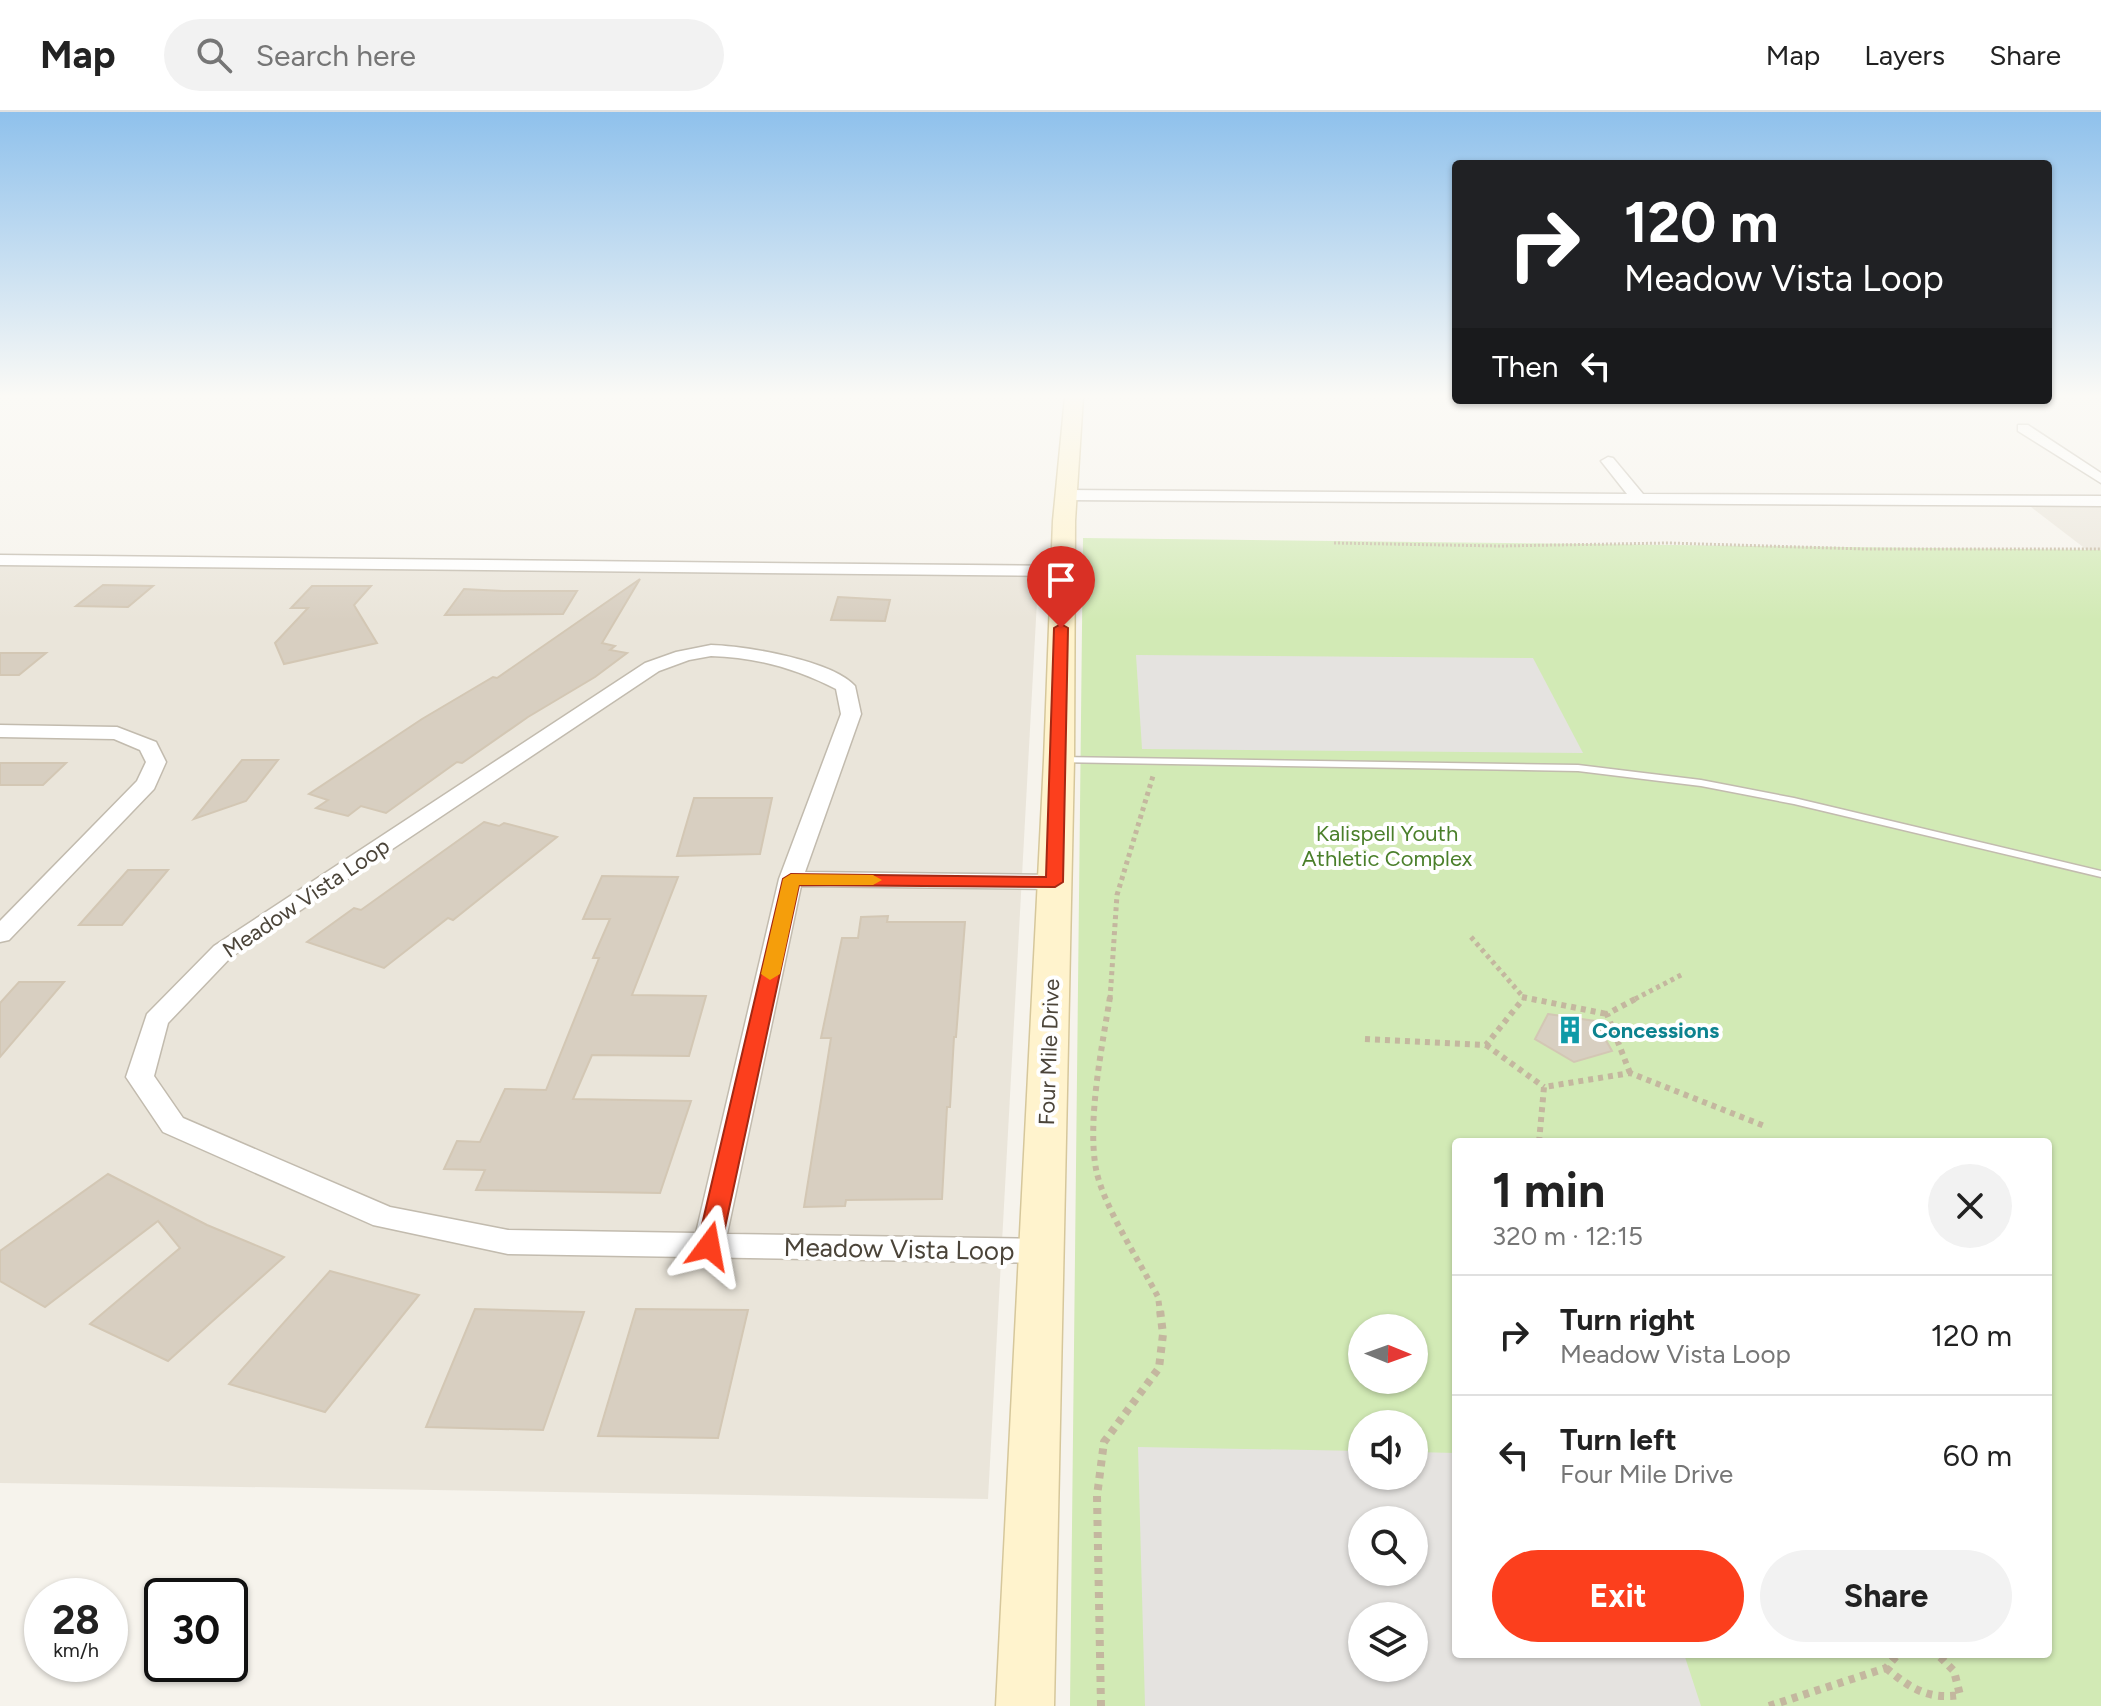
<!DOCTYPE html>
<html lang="en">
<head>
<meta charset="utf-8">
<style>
	:root { --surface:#fff; --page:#f2f2f2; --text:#222; --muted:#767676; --line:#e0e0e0; --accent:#fc3f1d }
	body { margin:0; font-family:Figtree,sans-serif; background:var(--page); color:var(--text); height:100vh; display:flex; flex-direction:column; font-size:30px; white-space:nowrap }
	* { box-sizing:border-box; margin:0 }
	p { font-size:26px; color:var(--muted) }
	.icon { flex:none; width:44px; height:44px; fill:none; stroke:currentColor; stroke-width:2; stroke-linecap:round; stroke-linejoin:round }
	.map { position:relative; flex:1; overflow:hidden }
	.sheet { position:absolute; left:1452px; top:1026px; width:600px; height:520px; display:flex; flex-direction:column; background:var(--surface); border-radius:8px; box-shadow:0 2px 6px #0004 }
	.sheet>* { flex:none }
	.banner { position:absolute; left:1452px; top:48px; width:600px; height:244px; border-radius:8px; box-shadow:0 2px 6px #0004; background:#202124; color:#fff; overflow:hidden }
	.needle { width:52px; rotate:91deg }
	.fabs { position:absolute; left:1348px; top:1202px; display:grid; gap:16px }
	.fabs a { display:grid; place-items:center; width:80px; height:80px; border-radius:50%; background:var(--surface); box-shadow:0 2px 6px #0004; font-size:40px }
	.speed { position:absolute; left:24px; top:1466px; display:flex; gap:16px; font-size:40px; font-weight:700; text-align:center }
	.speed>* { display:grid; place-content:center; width:104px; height:104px; border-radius:50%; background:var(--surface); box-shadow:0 2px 6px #0004; line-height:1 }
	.speed small { font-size:20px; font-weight:400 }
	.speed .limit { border:4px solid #111; border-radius:12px; background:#fff; color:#111 }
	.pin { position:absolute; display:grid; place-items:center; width:68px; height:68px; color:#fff; margin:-82px -34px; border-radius:50% 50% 50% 0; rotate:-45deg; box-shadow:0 0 8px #0007 }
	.pin .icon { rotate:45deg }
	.me { position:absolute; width:88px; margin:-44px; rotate:13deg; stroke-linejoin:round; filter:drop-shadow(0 0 6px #0008) }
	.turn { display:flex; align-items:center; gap:28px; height:168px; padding:0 40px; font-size:36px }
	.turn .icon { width:104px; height:104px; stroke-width:2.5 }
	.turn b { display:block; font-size:56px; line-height:68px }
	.then { display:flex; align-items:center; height:76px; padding:0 40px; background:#0003; gap:16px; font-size:30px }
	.round { display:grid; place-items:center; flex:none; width:84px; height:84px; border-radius:42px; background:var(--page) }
	.head { display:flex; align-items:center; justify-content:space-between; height:136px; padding:0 40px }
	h1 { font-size:48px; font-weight:700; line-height:60px }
	.action { display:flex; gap:16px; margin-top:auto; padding:16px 40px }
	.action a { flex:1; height:92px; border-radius:48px; background:var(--accent); color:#fff; font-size:32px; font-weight:700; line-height:92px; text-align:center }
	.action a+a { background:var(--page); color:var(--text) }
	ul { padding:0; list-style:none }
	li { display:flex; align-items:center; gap:24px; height:120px; padding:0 40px; border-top:2px solid var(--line) }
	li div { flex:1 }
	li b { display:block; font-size:30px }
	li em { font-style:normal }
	header { display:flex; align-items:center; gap:48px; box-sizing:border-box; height:112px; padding:0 40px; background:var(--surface); border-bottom:2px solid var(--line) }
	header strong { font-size:38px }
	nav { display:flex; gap:44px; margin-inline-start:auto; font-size:28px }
	.search { width:560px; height:72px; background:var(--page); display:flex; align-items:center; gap:20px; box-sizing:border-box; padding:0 28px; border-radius:44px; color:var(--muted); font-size:30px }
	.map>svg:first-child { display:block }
</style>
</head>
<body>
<header>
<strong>Map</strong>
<div class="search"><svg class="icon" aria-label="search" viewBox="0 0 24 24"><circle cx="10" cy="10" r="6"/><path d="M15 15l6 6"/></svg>Search here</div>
<nav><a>Map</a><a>Layers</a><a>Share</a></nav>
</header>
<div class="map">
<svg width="2101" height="1594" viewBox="0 0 2101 1594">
	<rect width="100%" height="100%" fill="#f6f3ec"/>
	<!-- residential -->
	<g fill="#eae5da">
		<polygon points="2027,392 2101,392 2101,438 2087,438"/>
		<polygon points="0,444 1039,452 988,1387 0,1371"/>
	</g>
	<!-- green -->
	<path fill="#d2eab5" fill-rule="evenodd" d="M1083 426 2101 438V1594H1070ZM1456 1030H2048V1542H1456ZM1362 1216H1414V1268H1362ZM1362 1312H1414V1364H1362ZM1362 1408H1414V1460H1362ZM1362 1504H1414V1556H1362Z"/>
	<!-- parking -->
	<g fill="#e5e3e0" fill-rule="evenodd">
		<polygon points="1136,543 1533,546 1583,641 1142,637"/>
		<path d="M1138 1335 1362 1339V1364H1414V1340L1456 1341V1542H1684L1701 1594H1145ZM1362 1408H1414V1460H1362ZM1362 1504H1414V1556H1362Z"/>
	</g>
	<!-- building -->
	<g fill="#d8cfc1" stroke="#d3c7b4" stroke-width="2">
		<polygon points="640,467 602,531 615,534 610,538 627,541 595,565 528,605 462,651 457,650 386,701 361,694 348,704 316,696 328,688 309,682 422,607 493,565 497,566"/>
		<polygon points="103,473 153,474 128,495 76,494"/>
		<polygon points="312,474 371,474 354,493 377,531 284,552 275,531 308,496 291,496"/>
		<polygon points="464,477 503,479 577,479 563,502 445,503"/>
		<polygon points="838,485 890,488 885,509 831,508"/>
		<polygon points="0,541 46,541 19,563 0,563"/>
		<polygon points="242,648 278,648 246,689 194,707"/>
		<polygon points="0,651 66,651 43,673 0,673"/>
		<polygon points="694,686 772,686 760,742 677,744"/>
		<polygon points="484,710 499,714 504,711 557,725 453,808 448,806 384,856 307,830 354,796 361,798"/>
		<polygon points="128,758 168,758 122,813 79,813"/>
		<polygon points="602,764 678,765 632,883 706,884 689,944 592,943 573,987 691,989 660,1081 476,1078 485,1058 444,1057 457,1029 480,1030 505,977 546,978 599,846 593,846 610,807 583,807"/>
		<polygon points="888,804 887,810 965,810 956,925 954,925 950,995 947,995 942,1087 846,1088 845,1094 804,1095 831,926 821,926 842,826 858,826 861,805"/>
		<polygon points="19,870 64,870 0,945 0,891"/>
		<polygon points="1548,902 1595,909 1612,939 1574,950 1535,927"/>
		<polygon points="108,1062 207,1113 284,1145 168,1249 90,1212 180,1136 158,1109 45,1195 0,1169 0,1139"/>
		<polygon points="330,1159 419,1183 325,1300 229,1272"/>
		<polygon points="475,1197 584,1200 543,1318 426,1315"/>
		<polygon points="636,1197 748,1198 718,1326 598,1324"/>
	</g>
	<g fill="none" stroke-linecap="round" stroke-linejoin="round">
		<defs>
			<polygon id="lane" points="1059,645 1578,653 1701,668 1794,686 2101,759 2101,765 1794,692 1701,674 1578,659 1055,650 1054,648"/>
			<g id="street">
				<polygon points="2018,313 2028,313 2101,361 2101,371 2018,319"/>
				<polygon points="1608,345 1613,346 1643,382 2101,384 2101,394 1065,388 1057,383 1065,378 1627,382 1601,349"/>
				<polygon points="0,443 1062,454 1070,459 1062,464 0,453"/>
				<path d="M711 533C745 534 832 548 855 574L861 602 805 760 1055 763 1063 765 1067 770 1063 775 1055 777 801 774 727 1122 1042 1127 1053 1130 1058 1139 1053 1148 1042 1151 508 1142 373 1113 163 1020 126 965 147 902 214 834 645 551 676 540ZM711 544C756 545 797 557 836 577L841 602 779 767 696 1121 508 1118 390 1095 183 1006 154 964 168 911 232 844 659 559 689 548Z"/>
				<polygon points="0,613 117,615 156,630 166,650 154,677 9,828 0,830 0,809 137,669 146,650 140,638 114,627 0,625"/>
			</g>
			<polygon id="secondary" points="1065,285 1083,285 1075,409 1074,648 1054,1594 996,1594 1044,648 1053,409"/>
		</defs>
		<!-- lane casing -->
		<use href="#lane" stroke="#c2bbae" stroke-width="3"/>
		<!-- street casing -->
		<use href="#street" stroke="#c2bbae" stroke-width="3"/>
		<!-- secondary casing -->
		<use href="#secondary" stroke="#d6c79b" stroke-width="3"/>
		<!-- path-far3 -->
		<polyline stroke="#c4b79f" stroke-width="3" stroke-dasharray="2 2" stroke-linecap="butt" points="1334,431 1499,434 1669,431 1865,437 2101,437"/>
		<!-- path-far2 -->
		<g stroke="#c4b79f" stroke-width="5" stroke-dasharray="4 4" stroke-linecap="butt">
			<polyline points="1471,825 1525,887"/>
			<polyline points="1110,887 1117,783 1153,664"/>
			<polyline points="1635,887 1683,862"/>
		</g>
		<!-- path-far1 -->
		<g stroke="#c4b79f" stroke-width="6" stroke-dasharray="5 5" stroke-linecap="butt">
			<path d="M1110 885C1102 935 1087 1008 1096 1057 1103 1094 1140 1150 1158 1185L1160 1200"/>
			<polyline points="1522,885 1607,902"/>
			<polyline points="1365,927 1486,933 1523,887"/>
			<polyline points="1486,933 1544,975"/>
			<polyline points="1630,961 1607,902 1639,885"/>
			<polyline points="1539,1030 1544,975 1630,961 1767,1015"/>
		</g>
		<!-- path -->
		<g stroke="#c4b79f" stroke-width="8" stroke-dasharray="6 6" stroke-linecap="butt">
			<path d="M1886 1556C1910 1576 1928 1588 1960 1583L1954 1559 1937 1542"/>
			<polyline points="1101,1594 1097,1384 1104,1330 1159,1256 1163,1222 1160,1198"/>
			<polyline points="1769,1594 1886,1556 1898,1542"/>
		</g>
		<!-- lane -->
		<use href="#lane" fill="#fff" fill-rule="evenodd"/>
		<!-- street -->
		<use href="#street" fill="#fff" fill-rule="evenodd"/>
		<!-- secondary -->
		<use href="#secondary" fill="#fff3cd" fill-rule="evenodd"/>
	</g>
	<!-- sky -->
	<linearGradient id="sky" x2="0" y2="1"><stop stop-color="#8fc1ec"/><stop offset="0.56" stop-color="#fbfaf6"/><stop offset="1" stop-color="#fbfaf6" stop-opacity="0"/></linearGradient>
	<rect width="2101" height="508" fill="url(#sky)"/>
	<!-- route -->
	<polygon fill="#fc3f1d" stroke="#a42913" stroke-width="2" points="1061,512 1068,516 1063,770 1055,775 799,773 721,1134 717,1140 709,1143 700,1140 697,1134 783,767 791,762 1046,765 1054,516"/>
	<!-- slow -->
	<polygon fill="#f59e0b" points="791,762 873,763 882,768 873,773 799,773 780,862 770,868 761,862 783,767"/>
	<!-- icons -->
	<defs>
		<symbol id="building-bare" viewBox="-9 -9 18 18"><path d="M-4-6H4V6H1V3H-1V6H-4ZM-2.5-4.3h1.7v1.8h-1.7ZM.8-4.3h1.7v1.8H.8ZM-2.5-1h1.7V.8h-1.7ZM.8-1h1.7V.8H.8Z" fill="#0f9aa8" stroke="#fff" stroke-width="2.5" paint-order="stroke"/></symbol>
	</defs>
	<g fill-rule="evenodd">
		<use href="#building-bare" x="1550" y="898" width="40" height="40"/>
	</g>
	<g text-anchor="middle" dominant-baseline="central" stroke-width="8" stroke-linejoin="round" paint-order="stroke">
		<!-- park labels -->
		<g font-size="22" fill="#4a7f2a" stroke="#fff">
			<text x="1387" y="721">Kalispell Youth<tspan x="1387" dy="25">Athletic Complex</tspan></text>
		</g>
		<!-- street labels -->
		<g font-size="22" fill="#4b4439" stroke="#fff">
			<text transform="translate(306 786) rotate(-34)">Meadow Vista Loop</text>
			<text transform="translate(1049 940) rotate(-88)">Four Mile Drive</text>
		</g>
		<!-- culture labels -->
		<g font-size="22" font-weight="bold" fill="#0d838f" stroke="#fff" text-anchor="start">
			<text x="1592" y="918">Concessions</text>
		</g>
		<!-- near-street labels -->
		<g font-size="26" fill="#4b4439" stroke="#fff">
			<text transform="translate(899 1137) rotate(1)">Meadow Vista Loop</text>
		</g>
	</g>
</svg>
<div class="fabs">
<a><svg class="needle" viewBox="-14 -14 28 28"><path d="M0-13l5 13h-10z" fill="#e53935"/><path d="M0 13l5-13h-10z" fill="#767676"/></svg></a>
<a><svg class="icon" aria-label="sound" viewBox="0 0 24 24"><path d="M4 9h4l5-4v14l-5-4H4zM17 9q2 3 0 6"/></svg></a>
<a><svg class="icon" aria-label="search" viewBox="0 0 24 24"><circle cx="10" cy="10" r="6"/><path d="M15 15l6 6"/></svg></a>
<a><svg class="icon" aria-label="layers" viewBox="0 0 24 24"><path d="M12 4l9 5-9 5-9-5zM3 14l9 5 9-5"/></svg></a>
</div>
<div class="speed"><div>28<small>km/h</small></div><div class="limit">30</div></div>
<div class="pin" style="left:1061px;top:516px;background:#d93025"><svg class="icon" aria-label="arrive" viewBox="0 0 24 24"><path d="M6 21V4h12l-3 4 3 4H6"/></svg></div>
<svg class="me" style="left:709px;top:1134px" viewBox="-20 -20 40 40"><path d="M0-17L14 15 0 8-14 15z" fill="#fc3f1d" stroke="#fff" stroke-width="4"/></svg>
<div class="banner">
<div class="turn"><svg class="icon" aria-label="right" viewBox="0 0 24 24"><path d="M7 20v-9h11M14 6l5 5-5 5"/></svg><div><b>120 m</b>Meadow Vista Loop</div></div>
<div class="then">Then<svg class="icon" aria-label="left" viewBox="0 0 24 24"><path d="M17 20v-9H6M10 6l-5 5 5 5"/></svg></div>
</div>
<section class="sheet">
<div class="head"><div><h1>1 min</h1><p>320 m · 12:15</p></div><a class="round"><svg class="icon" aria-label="close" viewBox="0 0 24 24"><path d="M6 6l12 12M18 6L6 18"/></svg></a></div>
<ul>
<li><svg class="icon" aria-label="right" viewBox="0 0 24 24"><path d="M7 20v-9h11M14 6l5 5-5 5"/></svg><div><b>Turn right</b><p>Meadow Vista Loop</p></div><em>120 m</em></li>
<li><svg class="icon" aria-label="left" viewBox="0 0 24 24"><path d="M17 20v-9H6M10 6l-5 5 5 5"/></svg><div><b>Turn left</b><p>Four Mile Drive</p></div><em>60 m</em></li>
</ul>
<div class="action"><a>Exit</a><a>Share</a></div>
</section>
</div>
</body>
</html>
